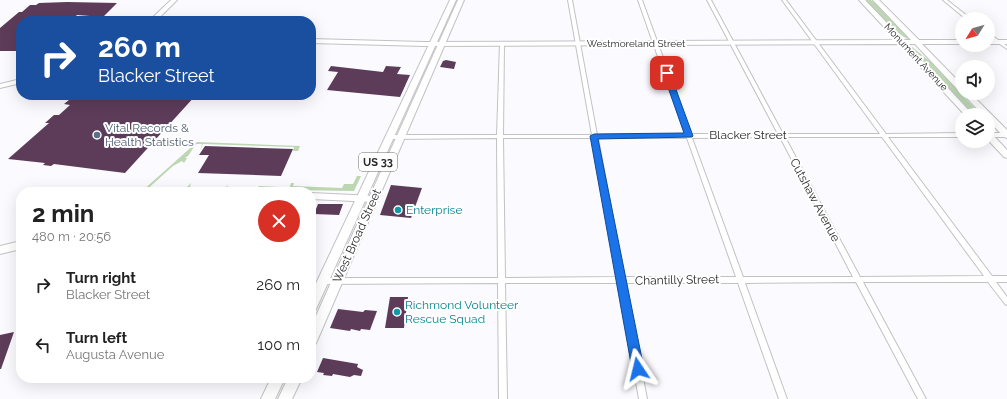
<!DOCTYPE html>
<html lang="en">
<head>
<meta charset="utf-8">
<style>
	:root { --surface:#fff; --page:#f6f6f6; --text:#222; --muted:#767676 }
	body { margin:0; font-family:Raleway,sans-serif; background:var(--page); color:var(--text); height:100vh; display:flex; flex-direction:column; font-size:15px; white-space:nowrap }
	* { box-sizing:border-box; margin:0 }
	p { font-size:13px; color:var(--muted) }
	.icon { flex:none; width:22px; height:22px; fill:none; stroke:currentColor; stroke-width:2; stroke-linecap:round; stroke-linejoin:round }
	.map { position:relative; flex:1; overflow:hidden }
	.sheet { position:absolute; left:16px; top:187px; width:300px; height:196px; display:flex; flex-direction:column; background:var(--surface); border-radius:16px; box-shadow:0 4px 16px #0002 }
	.sheet>* { flex:none }
	.guide { position:absolute; left:16px; top:16px; width:300px; height:84px; border-radius:16px; box-shadow:0 4px 16px #0002; background:#1a4fa0; color:#fff; overflow:hidden }
	.needle { width:26px; rotate:233deg }
	.controls { position:absolute; left:955px; top:12px; display:grid; gap:8px }
	.controls a { display:grid; place-items:center; width:40px; height:40px; border-radius:50%; background:var(--surface); box-shadow:0 4px 16px #0002; font-size:20px }
	.pin { position:absolute; display:grid; place-items:center; width:34px; height:34px; color:#fff; margin:-17px; border-radius:8px; box-shadow:0 2px 6px #0006 }
	.me { position:absolute; width:44px; margin:-22px; rotate:350deg; stroke-linejoin:round; filter:drop-shadow(0 0 3px #0008) }
	.turn { display:flex; align-items:center; gap:14px; height:84px; padding:0 16px; font-size:18px }
	.turn .icon { width:52px; height:52px; stroke-width:2.5 }
	.turn b { display:block; font-size:28px; line-height:34px }
	.round { display:grid; place-items:center; flex:none; width:42px; height:42px; border-radius:21px; background:var(--page) }
	.overview { display:flex; align-items:center; justify-content:space-between; height:68px; padding:0 16px }
	h1 { font-size:24px; font-weight:700; line-height:30px }
	ul { padding:0; list-style:none }
	li { display:flex; align-items:center; gap:12px; height:60px; padding:0 16px }
	li div { flex:1 }
	li b { display:block; font-size:15px }
	li em { font-style:normal }
	.map>svg:first-child { display:block }
</style>
</head>
<body>
<div class="map">
<svg width="1007" height="399" viewBox="0 0 1007 399">
	<rect width="100%" height="100%" fill="#fbfafe"/>
	<!-- green -->
	<g fill="#bcd7b2">
		<path d="M865 0H871L877 5 909 39C901 39 872 7 865 0Z"/>
		<polygon points="911,46 932,63 981,115 974,115 910,47"/>
		<polygon points="197,142 300,146 298,151 293,151 294,147 203,144 200,150 202,144 196,144 188,156 185,158 187,158 184,163 182,161 173,166 144,192 141,192"/>
		<polygon points="357,176 361,176 354,191 289,190 291,183 294,183 293,186 342,188 344,184 353,184"/>
		<polygon points="191,183 190,187 224,189 228,185 227,189 255,191 259,186 279,187 281,188 280,190 251,192 195,192 196,189 194,189 192,192 190,192 191,189 186,188"/>
	</g>
	<!-- building -->
	<g fill="#5d3c5a">
		<polygon points="39,3 67,2 117,3 103,17 77,15 71,21 21,21 21,51 0,51 0,28 19,12 22,12 30,5 36,5"/>
		<polygon points="446,60 456,62 454,69 440,67 443,61"/>
		<polygon points="331,66 383,72 386,66 401,67 397,74 410,75 400,97 327,90 338,72 328,71"/>
		<polygon points="75,95 196,95 125,173 54,164 51,166 43,165 45,163 8,159 49,123 45,123 54,115 59,115 70,105 64,104"/>
		<polygon points="205,146 293,149 281,176 198,173 209,155 199,155"/>
		<polygon points="391,185 422,188 411,218 380,215"/>
		<polygon points="318,204 343,204 339,215 314,214"/>
		<polygon points="390,297 408,297 404,328 385,328"/>
		<polygon points="338,309 363,312 365,310 377,311 370,330 361,329 360,331 351,329 350,331 330,328"/>
		<polygon points="14,332 1,369 0,369 0,335"/>
		<polygon points="323,358 358,364 357,367 363,370 361,376 354,375 350,377 333,374 332,376 323,375 324,373 317,372"/>
	</g>
	<g fill="none" stroke-linecap="round" stroke-linejoin="round">
		<defs>
			<g id="street">
				<path d="M568 0H572L597 135 685 134 638 0H642L691 134H778L707 0H711L783 134H880L782 0H786L886 134 962 133V137H888L992 276H1007V282H996L1007 297V305L1005 304 988 282H863L926 399H918L856 282 745 283 787 399H779L738 283H625L647 399H639L618 283H505L507 399H499L498 283 323 284 321 283 320 281 321 279 323 278H498L497 138 390 139 387 137 390 135H497L500 43 502 42 504 43 503 135H592ZM780 137 853 277H743L692 138ZM785 137H882L984 276 860 277ZM503 138H593L617 277 505 278ZM598 138H687L736 277H624Z"/>
				<polygon points="943,0 947,0 971,19 966,19"/>
				<polygon points="988,33 1007,46 1007,49 988,36"/>
				<rect x="988" y="133" width="19" height="4"/>
			</g>
			<g id="secondary">
				<polygon points="171,0 177,0 156,21 149,21"/>
				<polygon points="859,0 865,0 903,40 911,40 873,0 879,0 919,40 962,40 962,44 922,44 962,85 962,91 959,91 915,44 907,44 973,115 965,115 899,44 424,46 311,43 311,39 424,42 896,40"/>
				<rect x="988" y="40" width="19" height="4"/>
				<polygon points="21,79 21,83 0,88 0,84"/>
				<polygon points="962,93 970,93 1007,130 1007,138 1004,137 988,120 988,115 983,115"/>
				<polygon points="988,132 991,133 1007,150 1007,158 1004,157 988,140"/>
				<polygon points="311,193 374,196 378,199 374,202 311,199"/>
				<polygon points="21,241 21,249 0,254 0,246"/>
			</g>
			<g id="primary">
				<polygon points="450,0 456,0 317,307 315,311 311,312 311,294"/>
				<polygon points="458,0 464,0 317,341 315,345 311,347 311,327"/>
				<polygon points="271,378 285,378 275,399 261,399"/>
				<polygon points="288,378 302,378 292,399 278,399"/>
			</g>
		</defs>
		<!-- street casing -->
		<use href="#street" stroke="#c2c2c5" stroke-width="2"/>
		<!-- secondary casing -->
		<use href="#secondary" stroke="#c2c2c5" stroke-width="2"/>
		<!-- primary casing -->
		<use href="#primary" stroke="#c2c2c5" stroke-width="2"/>
		<!-- street -->
		<use href="#street" fill="#fff" fill-rule="evenodd"/>
		<!-- secondary -->
		<use href="#secondary" fill="#fff" fill-rule="evenodd"/>
		<!-- primary -->
		<use href="#primary" fill="#fff" fill-rule="evenodd"/>
	</g>
	<!-- route -->
	<polygon fill="#1a73e8" stroke="#114b97" points="664,71 667,71 670,73 693,136 692,137 598,139 644,369 642,373 638,375 634,373 632,369 590,136 594,134 684,133 663,73"/>
	<!-- markers -->
	<circle fill="#5c6f8a" stroke="#fff" stroke-width="1.5" cx="97" cy="135" r="4"/>
	<g fill="#0f9aa8" stroke="#fff" stroke-width="1.5">
		<circle cx="398" cy="210" r="4"/>
		<circle cx="397" cy="312" r="4"/>
	</g>
	<g text-anchor="middle" dominant-baseline="central" stroke-width="4" stroke-linejoin="round" paint-order="stroke">
		<!-- far-street labels -->
		<g font-size="10" fill="#2b2b2c" stroke="#fff">
			<text x="636" y="43">Westmoreland Street</text>
			<text transform="translate(916 57) rotate(47)">Monument Avenue</text>
		</g>
		<!-- shield labels -->
		<rect fill="#fff" stroke="#6b6b6b" stroke-width="1" x="359" y="153" width="38" height="18" rx="3"/>
		<g font-size="11" font-weight="bold" fill="#2b2b2c">
			<text x="378" y="162">US 33</text>
		</g>
		<!-- service labels -->
		<g font-size="12" fill="#4e5e75" stroke="#fff" text-anchor="start">
			<text x="105" y="128">Vital Records &amp;<tspan x="105" dy="14">Health Statistics</tspan></text>
		</g>
		<!-- street labels -->
		<g font-size="12" fill="#2b2b2c" stroke="#fff">
			<text x="748" y="135">Blacker Street</text>
			<text transform="translate(815 200) rotate(62)">Cutshaw Avenue</text>
			<text transform="translate(357 236) rotate(-66)">West Broad Street</text>
			<text transform="translate(677 280) rotate(-1)">Chantilly Street</text>
		</g>
		<!-- culture labels -->
		<g font-size="12" fill="#0d838f" stroke="#fff" text-anchor="start">
			<text x="406" y="210">Enterprise</text>
			<text x="405" y="305">Richmond Volunteer<tspan x="405" dy="14">Rescue Squad</tspan></text>
		</g>
	</g>
</svg>
<div class="controls">
<a><svg class="needle" viewBox="-14 -14 28 28"><path d="M0-13l5 13h-10z" fill="#e53935"/><path d="M0 13l5-13h-10z" fill="#767676"/></svg></a>
<a><svg class="icon" aria-label="sound" viewBox="0 0 24 24"><path d="M4 9h4l5-4v14l-5-4H4zM17 9q2 3 0 6"/></svg></a>
<a><svg class="icon" aria-label="layers" viewBox="0 0 24 24"><path d="M12 4l9 5-9 5-9-5zM3 14l9 5 9-5"/></svg></a>
</div>
<div class="pin" style="left:667px;top:73px;background:#d93025"><svg class="icon" aria-label="arrive" viewBox="0 0 24 24"><path d="M6 21V4h12l-3 4 3 4H6"/></svg></div>
<svg class="me" style="left:638px;top:369px" viewBox="-20 -20 40 40"><path d="M0-17L14 15 0 8-14 15z" fill="#1a73e8" stroke="#fff" stroke-width="4"/></svg>
<div class="guide">
<div class="turn"><svg class="icon" aria-label="right" viewBox="0 0 24 24"><path d="M7 20v-9h11M14 6l5 5-5 5"/></svg><div><b>260 m</b>Blacker Street</div></div>
</div>
<section class="sheet">
<div class="overview"><div><h1>2 min</h1><p>480 m · 20:56</p></div><a class="round" style="background:#d93025;color:#fff"><svg class="icon" aria-label="close" viewBox="0 0 24 24"><path d="M6 6l12 12M18 6L6 18"/></svg></a></div>
<ul>
<li><svg class="icon" aria-label="right" viewBox="0 0 24 24"><path d="M7 20v-9h11M14 6l5 5-5 5"/></svg><div><b>Turn right</b><p>Blacker Street</p></div><em>260 m</em></li>
<li><svg class="icon" aria-label="left" viewBox="0 0 24 24"><path d="M17 20v-9H6M10 6l-5 5 5 5"/></svg><div><b>Turn left</b><p>Augusta Avenue</p></div><em>100 m</em></li>
</ul>
</section>
</div>
</body>
</html>
